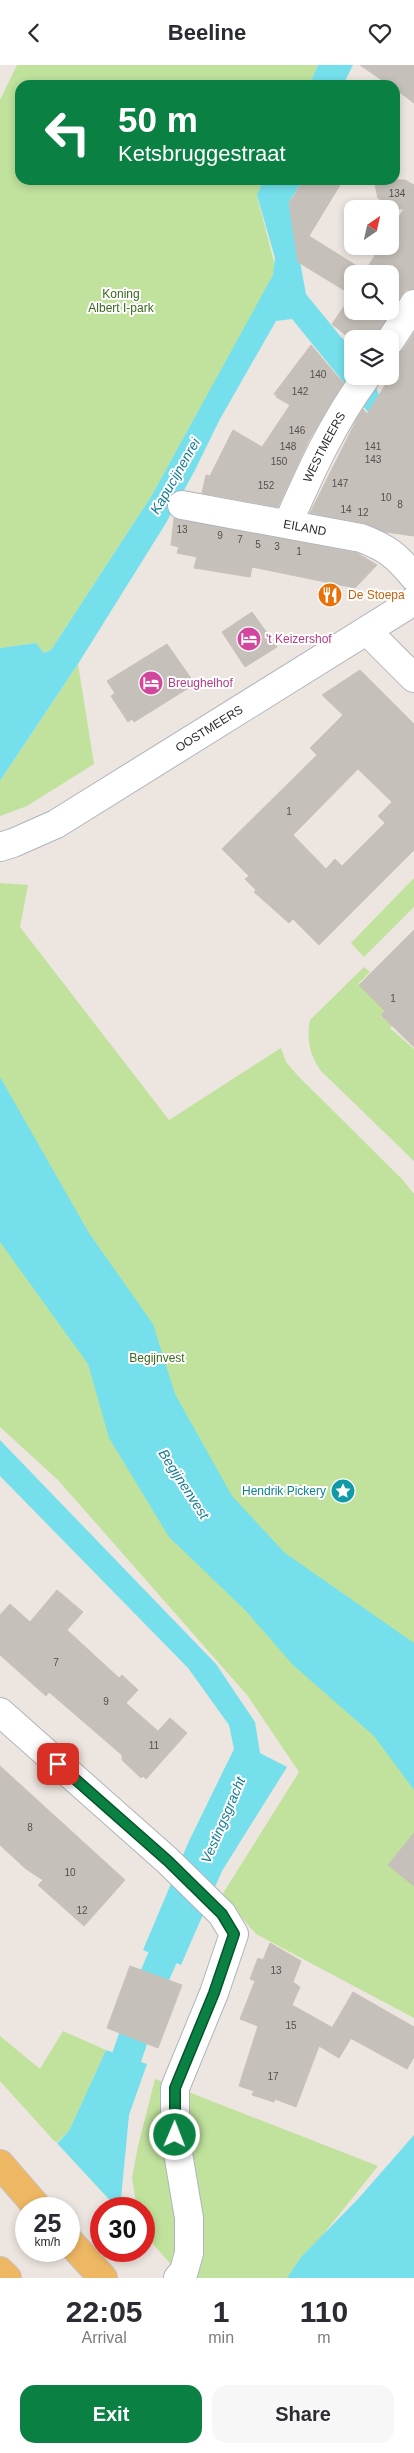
<!DOCTYPE html>
<html lang="en">
<head>
<meta charset="utf-8">
<style>
	:root { --surface:#fff; --page:#f7f7f7; --text:#2b2b33; --muted:#7c7c81; --accent:#0b8043 }
	body { margin:0; font-family:Helvetica,sans-serif; background:var(--page); color:var(--text); height:100vh; display:flex; flex-direction:column; font-size:19px; white-space:nowrap }
	* { box-sizing:border-box; margin:0 }
	p { font-size:16px; color:var(--muted) }
	.icon { flex:none; width:28px; height:28px; fill:none; stroke:currentColor; stroke-width:2; stroke-linecap:round; stroke-linejoin:round }
	.map { position:relative; height:2213px; overflow:hidden }
	.details { display:flex; flex-direction:column; background:var(--surface); flex:1 }
	.details>* { flex:none }
	.guide { position:absolute; left:15px; top:15px; width:385px; height:105px; border-radius:15px; box-shadow:0 2px 8px #0003; background:#0b8043; color:#fff; overflow:hidden }
	.needle { width:32px; rotate:34deg }
	.fabs { position:absolute; left:344px; top:135px; display:grid; gap:10px }
	.fabs a { display:grid; place-items:center; width:55px; height:55px; border-radius:10px; background:var(--surface); box-shadow:0 2px 8px #0003; font-size:25px }
	.speed { position:absolute; left:15px; top:2132px; display:flex; gap:10px; font-size:25px; font-weight:700; text-align:center }
	.speed>* { display:grid; place-content:center; width:65px; height:65px; border-radius:50%; background:var(--surface); box-shadow:0 2px 8px #0003; line-height:1 }
	.speed small { font-size:12px; font-weight:400 }
	.speed .limit { border:8px solid #d22; background:#fff; color:#111 }
	.pin { position:absolute; display:grid; place-items:center; width:42px; height:42px; color:#fff; margin:-21px; border-radius:10px; box-shadow:0 2px 8px #0006 }
	.me { position:absolute; width:55px; margin:-28px; rotate:1deg; stroke-linejoin:round; filter:drop-shadow(0 0 4px #0008) }
	.turn { display:flex; align-items:center; gap:18px; height:105px; padding:0 20px; font-size:22px }
	.turn .icon { width:65px; height:65px; stroke-width:2.5 }
	.turn b { display:block; font-size:35px; line-height:42px }
	.eta { display:flex; justify-content:space-evenly; align-items:center; height:85px; text-align:center }
	.eta b { font-size:30px; font-weight:700; line-height:35px }
	.primary-button { display:flex; gap:10px; margin-top:auto; padding:10px 20px }
	.primary-button a { flex:1; height:58px; border-radius:15px; background:var(--accent); color:#fff; font-size:20px; font-weight:700; line-height:58px; text-align:center }
	.primary-button a+a { background:var(--page); color:var(--text) }
	header { display:flex; justify-content:space-between; align-items:center; height:65px; padding:0 20px; background:var(--surface); font-size:22px; font-weight:700 }
	.map>svg:first-child { display:block }
</style>
</head>
<body>
<header><svg class="icon" aria-label="back" viewBox="0 0 24 24"><path d="M15 5l-7 7 7 7"/></svg>Beeline<svg class="icon" aria-label="heart" viewBox="0 0 24 24"><path d="M12 20l-8-8c-3-5 5-10 8-4 3-6 11-1 8 4z"/></svg></header>
<div class="map">
<svg width="414" height="2213" viewBox="0 0 414 2213">
	<rect width="100%" height="100%" fill="#ede5df"/>
	<!-- green -->
	<g fill="#c0e29d">
		<polygon points="17,0 318,0 309,20 20,20 20,115 264,115 257,131 275,201 273,210 265,226 152,430 51,585 44,588 36,578 0,583 0,35"/>
		<polygon points="78,599 94,699 27,741 0,751 0,716"/>
		<polygon points="414,813 414,842 364,892 351,878"/>
		<polygon points="0,818 28,820 20,862 169,1055 281,983 286,997 298,1011 402,1114 414,1129 414,1953 256,1869 222,1830 299,1707 247,1630 58,1415 0,1362"/>
		<path d="M364 902 370 907 358 919 385 946 381 951 392 961 390 963 414 984V1096L321 1006C310 991 306 973 310 955Z"/>
		<polygon points="63,1966 106,1985 69,2066 56,2078 0,2016 0,1971 40,2004"/>
		<polygon points="155,2014 378,2101 321,2172 301,2192 287,2213 183,2213 152,2178 144,2164 144,2144 137,2144 132,2113 138,2081"/>
	</g>
	<!-- water -->
	<g fill="#75e0ec" fill-rule="evenodd">
		<polygon points="318,0 353,0 343,20 309,20"/>
		<polygon points="264,115 303,115 289,137 306,229 341,272 352,282 352,311 372,311 379,330 372,352 292,254 276,256 220,354 194,407 166,458 78,599 0,716 0,583 36,578 44,588 51,585 152,430 273,210 275,193 257,130"/>
		<polygon points="0,1012 89,1168 153,1259 175,1329 232,1431 285,1488 414,1578 414,1725 374,1671 293,1600 246,1546 169,1472 109,1373 88,1299 0,1177"/>
		<polygon points="0,1375 216,1599 255,1657 260,1688 287,1702 222,1806 181,1900 143,1885 189,1776 234,1684 229,1660 188,1603 0,1411"/>
		<path d="M106 1985 147 1999 129 2050 120 2144H101V2186L0 2213V2137L69 2066ZM26 2144H69V2186H26Z"/>
		<polygon points="414,2070 414,2213 287,2213 301,2192 358,2134"/>
	</g>
	<!-- pier -->
	<path fill="#ede5df" fill-rule="evenodd" d="M55 2076 118 2144H101V2186H119L117 2213H0V2134ZM26 2144H69V2186H26Z"/>
	<g fill="none" stroke-linecap="round" stroke-linejoin="round">
		<!-- canal -->
		<polyline stroke="#75e0ec" stroke-width="30" points="114,2029 155,1910 179,1855"/>
	</g>
	<!-- building -->
	<g fill="#c6c0ba" stroke="#c9c0b8" fill-rule="evenodd">
		<polygon points="360,0 414,0 414,38 395,24 395,20 389,20"/>
		<path d="M304 115H343L309 171 365 206 381 181H390V166L404 144H394L378 133 374 115H405L414 120V224L406 225 401 230 375 274 352 275 332 259 352 230 298 197 289 138ZM352 209H390V246H352Z"/>
		<polygon points="414,268 414,471 385,467 364,458 310,448 357,354 363,344 367,349 394,306 390,303 390,292 397,290 403,285"/>
		<polygon points="311,280 343,318 309,375 278,442 202,428 206,410 210,411 233,365 262,382 290,340 276,332 277,330 274,329"/>
		<polygon points="174,453 357,488 377,500 355,523 252,502 250,512 194,503 197,492 177,488 179,482 171,480"/>
		<polygon points="252,547 277,582 245,602 222,567"/>
		<polygon points="167,579 195,619 134,657 132,654 128,657 111,631 115,628 107,616"/>
		<path d="M360 605 414 659V785L319 880 293 854 289 858 254 827 256 825 245 814 249 811 222 784 317 690 310 683 343 650 322 630ZM358 704 392 737 378 751 385 758 342 801 335 794 326 804 293 770Z"/>
		<polygon points="414,865 414,982 381,950 385,946 359,920"/>
		<polygon points="57,1525 83,1547 67,1565 119,1613 122,1610 138,1625 126,1638 158,1666 170,1653 187,1668 146,1714 143,1711 141,1713 122,1695 122,1690 49,1627 46,1631 0,1590 0,1550 10,1539 30,1557"/>
		<polygon points="0,1701 125,1815 84,1861 38,1820 43,1815 26,1804 0,1780"/>
		<polygon points="414,1768 414,1821 388,1800"/>
		<polygon points="270,1878 301,1896 293,1917 300,1922 292,1940 351,1973 339,1993 319,1981 296,2042 275,2034 274,2037 252,2030 254,2026 239,2021 258,1961 240,1954 255,1916 250,1914 258,1893 263,1895"/>
		<polygon points="130,1901 182,1920 158,1983 107,1963"/>
		<polygon points="353,1927 414,1962 414,1992 407,2004 332,1963"/>
	</g>
	<g fill="none" stroke-linecap="round" stroke-linejoin="round">
		<defs>
			<g id="minor">
				<polyline points="390,276 414,239"/>
				<path id="s1" d="M182 440 361 473C387 483 396 490 414 512"/>
				<path id="s2" d="M288 458C311 406 333 357 367 311"/>
				<polyline points="367,566 414,613"/>
				<path id="s3" d="M0 782 13 778 56 759 414 536"/>
				<polyline points="0,1647 168,1796 222,1849 234,1869 214,1928 175,2023 175,2070 189,2153 189,2188 184,2206 178,2213"/>
			</g>
			<g id="major">
				<polyline points="0,2099 39,2144"/>
				<polyline points="69,2176 103,2213"/>
				<polyline points="0,2206 7,2213"/>
			</g>
		</defs>
		<!-- minor casing -->
		<use href="#minor" stroke="#afb4bc" stroke-width="30"/>
		<!-- major casing -->
		<use href="#major" stroke="#c4c4c4" stroke-width="30"/>
		<!-- minor -->
		<use href="#minor" stroke="#fff" stroke-width="28"/>
		<!-- major -->
		<use href="#major" stroke="#eeb763" stroke-width="28"/>
	</g>
	<g fill="none" stroke-linecap="round" stroke-linejoin="round">
		<defs>
			<polyline id="route" points="58,1699 168,1796 222,1849 234,1869 214,1928 175,2023 175,2070"/>
		</defs>
		<!-- route casing -->
		<use href="#route" stroke="#07532c" stroke-width="12"/>
		<!-- route -->
		<use href="#route" stroke="#0b8043" stroke-width="9"/>
	</g>
	<!-- icons -->
	<defs>
		<symbol id="restaurant-disc" viewBox="-11 -11 22 22"><circle r="9.5" fill="#e8710a" stroke="#fff"/><path d="M-5-6h1v4h1v-4h1v4h1v-4h1v5L-1.5 .5V6h-2V.5L-5-1ZM5-6V6H3V1.5H1.5Q1.5-4 5-6Z" fill="#fff"/></symbol>
		<symbol id="hotel-disc" viewBox="-11 -11 22 22"><circle r="9.5" fill="#d1479c" stroke="#fff"/><path d="M-6-4.5h1.5V1H6V5H4.5V3h-9V5H-6ZM-4 0a1.8 1.8 0 1 1 3.6 0ZM.5 0V-2.5h3Q6-2.5 6 0Z" fill="#fff"/></symbol>
		<symbol id="sight-disc" viewBox="-11 -11 22 22"><circle r="9.5" fill="#0f9aa8" stroke="#fff"/><path d="M0-6L1.8-2.2L6-1.7L2.9 1.2L3.7 5.4L0 3.3L-3.7 5.4L-2.9 1.2L-6-1.7L-1.8-2.2Z" fill="#fff"/></symbol>
	</defs>
	<g fill-rule="evenodd">
		<use href="#restaurant-disc" x="316" y="516" width="28" height="28"/>
		<use href="#hotel-disc" x="235" y="560" width="28" height="28"/>
		<use href="#hotel-disc" x="137" y="604" width="28" height="28"/>
		<use href="#sight-disc" x="329" y="1412" width="28" height="28"/>
	</g>
	<g text-anchor="middle" dominant-baseline="central" stroke-width="4" stroke-linejoin="round" paint-order="stroke">
		<!-- number labels -->
		<g font-size="10" fill="#525150">
			<text x="397" y="128">134</text>
			<text x="318" y="309">140</text>
			<text x="300" y="326">142</text>
			<text x="297" y="365">146</text>
			<text x="288" y="381">148</text>
			<text x="373" y="381">141</text>
			<text x="373" y="394">143</text>
			<text x="279" y="396">150</text>
			<text x="340" y="418">147</text>
			<text x="266" y="420">152</text>
			<text x="386" y="432">10</text>
			<text x="400" y="439">8</text>
			<text x="346" y="444">14</text>
			<text x="363" y="447">12</text>
			<text x="182" y="464">13</text>
			<text x="220" y="470">9</text>
			<text x="240" y="474">7</text>
			<text x="258" y="479">5</text>
			<text x="277" y="481">3</text>
			<text x="299" y="486">1</text>
			<text x="289" y="746">1</text>
			<text x="393" y="933">1</text>
			<text x="56" y="1597">7</text>
			<text x="106" y="1636">9</text>
			<text x="154" y="1680">11</text>
			<text x="30" y="1762">8</text>
			<text x="70" y="1807">10</text>
			<text x="82" y="1845">12</text>
			<text x="276" y="1905">13</text>
			<text x="291" y="1960">15</text>
			<text x="273" y="2011">17</text>
		</g>
		<!-- park labels -->
		<g font-size="12" fill="#39691c" stroke="#fff">
			<text x="121" y="229">Koning<tspan x="121" dy="14">Albert I-park</tspan></text>
			<text x="157" y="1293">Begijnvest</text>
		</g>
		<!-- street labels -->
		<g font-size="12" fill="#2c2c2c" stroke="#fff">
			<text stroke="none"><textPath href="#s2" startOffset="84">WESTMEERS</textPath></text>
			<text stroke="none"><textPath href="#s1" startOffset="125">EILAND</textPath></text>
			<text stroke="none"><textPath href="#s3" startOffset="241">OOSTMEERS</textPath></text>
		</g>
		<!-- food labels -->
		<g font-size="12" fill="#c56008" stroke="#fff" text-anchor="start">
			<text x="348" y="530">De Stoepa</text>
		</g>
		<!-- hotel labels -->
		<g font-size="12" fill="#b23c85" stroke="#fff" text-anchor="start">
			<text x="266" y="574">'t Keizershof</text>
			<text x="168" y="618">Breughelhof</text>
		</g>
		<!-- culture labels -->
		<g font-size="12" fill="#0d838f" stroke="#fff" text-anchor="end">
			<text x="326" y="1426">Hendrik Pickery</text>
		</g>
		<!-- water labels -->
		<g font-size="14" font-style="italic" fill="#117c95" stroke="#fff">
			<text transform="translate(175 411) rotate(-60)">Kapucijnenrei</text>
			<text transform="translate(184 1419) rotate(57)">Begijnenvest</text>
			<text transform="translate(223 1755) rotate(-67)">Vestingsgracht</text>
		</g>
	</g>
</svg>
<div class="fabs">
<a><svg class="needle" viewBox="-14 -14 28 28"><path d="M0-13l5 13h-10z" fill="#e53935"/><path d="M0 13l5-13h-10z" fill="#7c7c81"/></svg></a>
<a><svg class="icon" aria-label="search" viewBox="0 0 24 24"><circle cx="10" cy="10" r="6"/><path d="M15 15l6 6"/></svg></a>
<a><svg class="icon" aria-label="layers" viewBox="0 0 24 24"><path d="M12 4l9 5-9 5-9-5zM3 14l9 5 9-5"/></svg></a>
</div>
<div class="speed"><div>25<small>km/h</small></div><div class="limit">30</div></div>
<div class="pin" style="left:58px;top:1699px;background:#d93025"><svg class="icon" aria-label="arrive" viewBox="0 0 24 24"><path d="M6 21V4h12l-3 4 3 4H6"/></svg></div>
<svg class="me" style="left:175px;top:2070px" viewBox="-20 -20 40 40"><circle r="17" fill="#0b8043" stroke="#fff" stroke-width="3"/><path d="M0-11L8 9 0 5-8 9z" fill="#fff"/></svg>
<div class="guide">
<div class="turn"><svg class="icon" aria-label="left" viewBox="0 0 24 24"><path d="M17 20v-9H6M10 6l-5 5 5 5"/></svg><div><b>50 m</b>Ketsbruggestraat</div></div>
</div>
</div>
<section class="details">
<div class="eta">
<div><b>22:05</b><p>Arrival</p></div>
<div><b>1</b><p>min</p></div>
<div><b>110</b><p>m</p></div>
</div>
<div class="primary-button"><a>Exit</a><a>Share</a></div>
</section>
</body>
</html>
